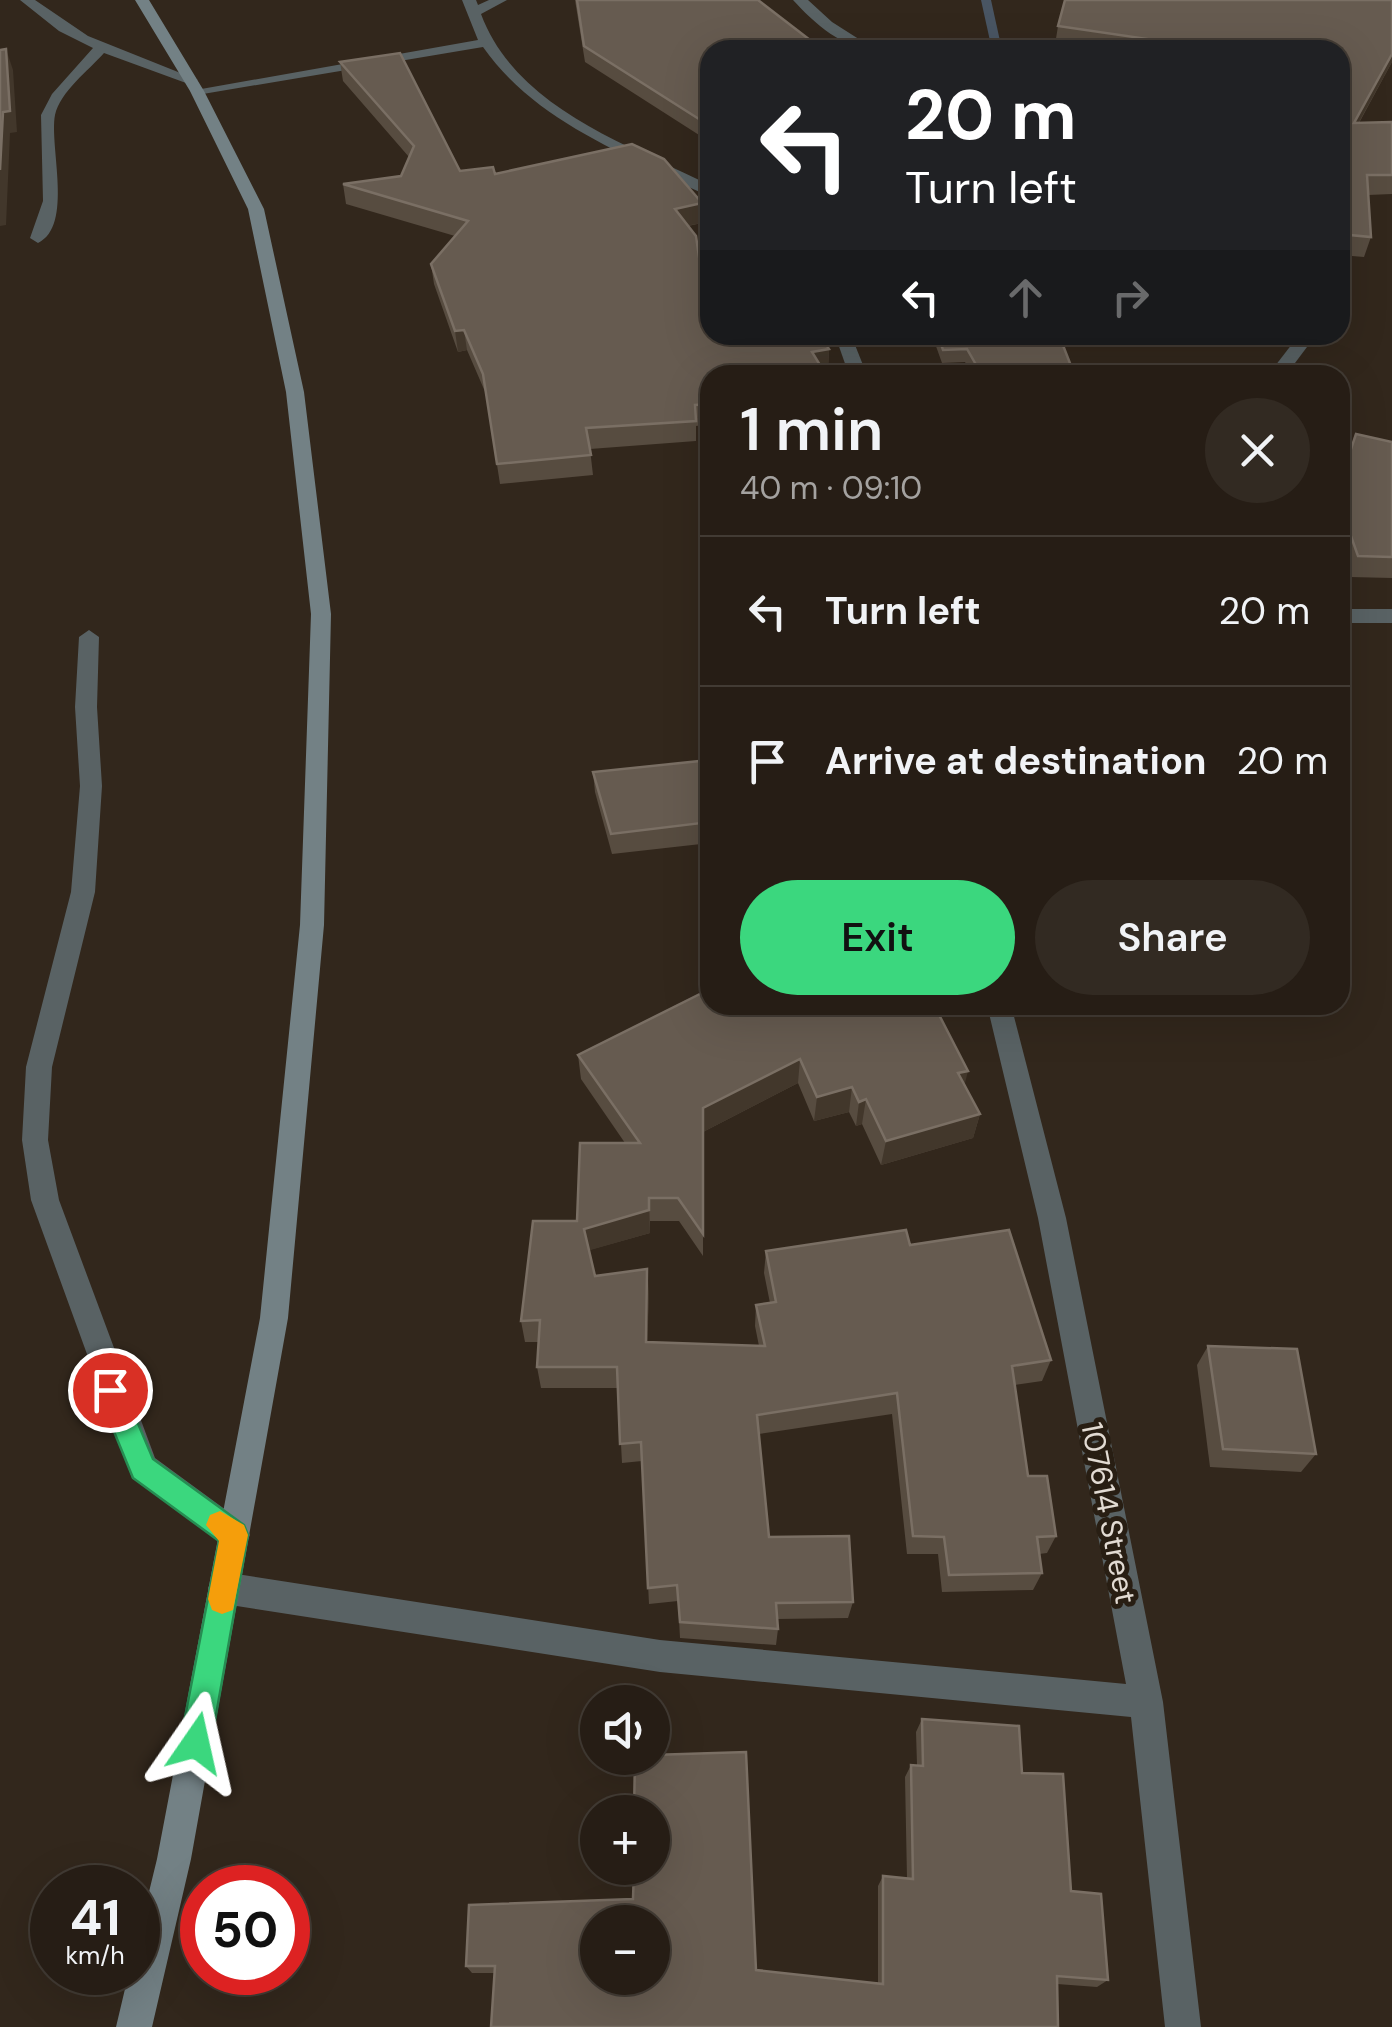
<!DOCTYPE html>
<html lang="en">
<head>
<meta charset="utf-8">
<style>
	:root { --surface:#261d15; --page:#322a22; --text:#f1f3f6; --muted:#a4a2a0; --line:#423b34; --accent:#3bd77e }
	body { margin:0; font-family:"DM Sans",sans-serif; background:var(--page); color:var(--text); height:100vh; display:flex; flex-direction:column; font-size:38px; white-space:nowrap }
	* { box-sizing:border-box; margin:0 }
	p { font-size:32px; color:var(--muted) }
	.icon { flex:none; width:55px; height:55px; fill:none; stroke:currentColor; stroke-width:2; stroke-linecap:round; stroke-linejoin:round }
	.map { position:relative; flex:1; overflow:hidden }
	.drawer { position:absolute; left:700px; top:365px; width:650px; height:650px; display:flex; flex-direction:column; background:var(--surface); border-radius:30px; box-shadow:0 10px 40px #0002,0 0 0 2px var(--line) }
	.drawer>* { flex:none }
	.hud { position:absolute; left:700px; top:40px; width:650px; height:305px; border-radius:30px; box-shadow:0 10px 40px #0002,0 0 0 2px var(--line); background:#202124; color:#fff; overflow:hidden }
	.fabs { position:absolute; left:580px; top:1685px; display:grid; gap:20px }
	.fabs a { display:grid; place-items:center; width:90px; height:90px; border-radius:50%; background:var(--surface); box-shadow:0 10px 40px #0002,0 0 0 2px var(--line); font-size:50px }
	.speed { position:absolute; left:30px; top:1865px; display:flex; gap:20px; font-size:50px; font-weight:700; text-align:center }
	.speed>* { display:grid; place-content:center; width:130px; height:130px; border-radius:50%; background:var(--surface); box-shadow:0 10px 40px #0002,0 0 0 2px var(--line); line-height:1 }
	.speed small { font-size:25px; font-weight:400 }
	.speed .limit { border:15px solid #d22; background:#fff; color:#111 }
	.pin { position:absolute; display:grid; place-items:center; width:85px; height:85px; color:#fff; margin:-42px; border:5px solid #fff; border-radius:50%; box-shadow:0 2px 10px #0007 }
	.me { position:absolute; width:110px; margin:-55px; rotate:11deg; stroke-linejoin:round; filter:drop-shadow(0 0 8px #0008) }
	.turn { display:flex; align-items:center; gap:35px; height:210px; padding:0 40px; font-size:45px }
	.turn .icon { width:130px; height:130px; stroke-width:2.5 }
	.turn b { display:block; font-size:70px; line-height:85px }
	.lanes { display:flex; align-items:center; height:95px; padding:0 40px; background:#0003; justify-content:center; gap:50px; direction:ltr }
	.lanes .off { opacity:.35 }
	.round { display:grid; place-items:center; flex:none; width:105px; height:105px; border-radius:52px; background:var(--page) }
	.head { display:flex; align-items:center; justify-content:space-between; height:170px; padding:0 40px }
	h1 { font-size:60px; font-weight:600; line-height:75px }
	.action { display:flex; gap:20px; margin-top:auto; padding:20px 40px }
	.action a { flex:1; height:115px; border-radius:60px; background:var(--accent); color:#111; font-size:40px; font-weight:600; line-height:115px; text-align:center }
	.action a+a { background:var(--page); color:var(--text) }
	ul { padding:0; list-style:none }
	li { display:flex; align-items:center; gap:30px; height:150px; padding:0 40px; border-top:2px solid var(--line) }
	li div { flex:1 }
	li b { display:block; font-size:38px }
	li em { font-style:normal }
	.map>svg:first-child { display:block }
</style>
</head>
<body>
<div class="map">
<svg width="1392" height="2027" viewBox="0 0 1392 2027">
	<rect width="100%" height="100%" fill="#32271c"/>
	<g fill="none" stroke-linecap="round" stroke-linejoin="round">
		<!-- stream -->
		<polygon fill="#495563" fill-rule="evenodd" points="981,0 991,0 1002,50 992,50"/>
		<!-- lane -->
		<polygon fill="#596264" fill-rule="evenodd" points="89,630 99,637 97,707 102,786 95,892 52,1067 48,1140 59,1200 155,1458 245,1524 250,1535 245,1546 234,1551 132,1478 31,1200 22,1140 26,1067 71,892 80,786 75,707 79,637"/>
		<!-- street -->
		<g fill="#596264" fill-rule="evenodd">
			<path d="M20 0H35L88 36 198 80 186 83 104 53C89 70 60 92 55 115 49 146 74 226 38 243L30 238 43 201 41 115 52 94 93 48 59 31Z"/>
			<path d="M462 0H476L478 5 489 0H507L481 14C516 108 627 144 710 185V196C690 189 672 178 653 169 589 138 525 107 483 47L197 95 190 91 478 40Z"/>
			<path d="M793 0H808L832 22 876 50C844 50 814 23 793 0Z"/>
			<polygon points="835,335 851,335 867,375 849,375"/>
			<polygon points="1299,335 1316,335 1286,375 1268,375"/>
			<rect x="1340" y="609" width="52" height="14"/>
			<polygon points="987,1005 1011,1005 1066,1218 1163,1702 1201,2027 1165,2027 1131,1717 660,1672 224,1604 213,1599 208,1588 213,1577 224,1572 660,1640 1126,1684 1038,1218"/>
		</g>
		<!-- secondary -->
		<polygon fill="#738185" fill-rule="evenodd" points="135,0 149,0 204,91 264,209 304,392 331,614 324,925 288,1318 191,1859 152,2027 116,2027 129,1972 138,1972 138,1937 157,1859 260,1318 300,925 311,614 286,392 248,209 190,91"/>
	</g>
	<!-- wall -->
	<g fill="#574c40">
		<polygon points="575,0 758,0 710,50 710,142 585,62"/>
		<polygon points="1392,0 1392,62 1359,123 1392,122 1392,194 1368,195 1371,237 1364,257 1340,255 1340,50 1089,50 1055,45 1058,26"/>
		<polygon points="340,62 460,171 702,203 702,223 688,226 710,335 829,349 828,369 820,370 820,375 710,375 710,424 696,426 696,441 590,449 593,475 500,484 486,394 467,350 458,352 434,284 431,264 455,236 346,204 343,184 401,176 409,157 343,81"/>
		<polygon points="932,335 1059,335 1073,371 1072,375 972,375 965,362 942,363"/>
		<polygon points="1356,434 1392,442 1392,578 1350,577 1340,549 1340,480"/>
		<polygon points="710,760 710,843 612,854 595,792 593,772"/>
		<polygon points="710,967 710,1005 940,1005 938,1013 965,1085 980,1114 973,1138 881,1165 862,1124 856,1126 849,1112 814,1121 798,1083 703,1132 703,1256 679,1221 650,1221 650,1233 589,1250 595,1276 649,1291 647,1342 759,1346 755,1326 756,1305 770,1303 764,1273 766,1251 910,1245 1051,1360 1042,1381 1015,1385 1028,1476 1056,1536 1047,1553 1039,1554 1042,1573 1033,1590 942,1592 938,1554 907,1554 892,1414 759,1434 769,1537 853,1602 848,1618 777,1619 778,1629 776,1645 680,1638 678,1601 649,1604 642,1461 622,1463 618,1388 541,1388 537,1367 538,1342 525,1342 521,1321 577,1221 625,1143 581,1079 578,1055 702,993 702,969"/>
		<polygon points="1208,1346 1316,1454 1301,1472 1210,1467 1197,1365"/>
		<polygon points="922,1719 1022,1773 1108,1980 1097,1987 1057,1984 1058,2027 495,1973 472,1973 466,1966 469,1905 756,1970 878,1984 878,1886 883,1876 907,1878 905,1777 911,1765 917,1765 916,1732"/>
	</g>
	<!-- shaded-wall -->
	<g fill="#42372b">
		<polygon points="6,49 13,70 17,132 10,133 6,225 0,226 0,170"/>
		<polygon points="1392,54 1392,62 1348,142 1354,123"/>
		<polygon points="702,203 702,223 675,228 675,209"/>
		<polygon points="464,330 467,350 458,352 455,331"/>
		<polygon points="829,349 828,369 820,370 820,375 786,375 786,370 812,352"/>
		<polygon points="800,1059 798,1083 703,1132 703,1108"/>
		<polygon points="968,1071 962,1095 958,1073"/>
		<polygon points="852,1087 849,1112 814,1121 817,1097"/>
		<polygon points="866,1099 862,1124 856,1126 859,1102"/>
		<polygon points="980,1114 973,1138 881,1165 886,1141"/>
		<polygon points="649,1198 650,1233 587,1251 584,1229"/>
		<polygon points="647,1269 649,1291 647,1363 646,1342"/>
	</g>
	<!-- building -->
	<g fill="#665b50" stroke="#7a6f64" stroke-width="2.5" fill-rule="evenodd">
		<polygon points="577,0 758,0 823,50 710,50 710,126 584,46"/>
		<polygon points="1065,0 1392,0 1392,54 1354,123 1392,122 1392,175 1367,175 1371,237 1340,234 1340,182 1347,175 1340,175 1340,50 1216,50 1216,49 1058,26"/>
		<polygon points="6,49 10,111 3,112 0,170 0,50"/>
		<polygon points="400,53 460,171 493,167 495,174 632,144 664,159 702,203 675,209 696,236 700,264 710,263 710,335 820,335 829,349 812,352 820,365 786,370 790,375 710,375 710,404 695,405 696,421 586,428 591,455 497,464 483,374 464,330 455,331 431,264 468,221 343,184 401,176 414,146 340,62"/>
		<polygon points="938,335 1059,335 1073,371 1032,375 982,375 967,349 943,350"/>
		<polygon points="1356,434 1392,442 1392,557 1358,556 1340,505 1340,482"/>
		<polygon points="710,760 710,822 611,834 593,772"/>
		<polygon points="710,967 710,985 702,969"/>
		<polygon points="710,989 710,1005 934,1005 968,1071 958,1073 980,1114 886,1141 866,1099 859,1102 852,1087 817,1097 800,1059 703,1108 703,1234 678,1198 649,1198 649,1210 584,1229 595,1276 647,1269 646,1342 765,1346 756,1305 776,1302 766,1251 906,1230 910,1245 1009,1230 1051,1360 1012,1366 1028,1476 1047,1476 1056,1536 1037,1537 1042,1573 949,1575 944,1537 913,1536 897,1393 757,1415 769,1537 849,1536 853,1602 776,1603 778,1629 680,1622 677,1585 648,1588 641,1442 620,1444 617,1367 537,1367 540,1320 521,1321 533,1221 577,1221 580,1143 640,1143 578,1055"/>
		<polygon points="1208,1346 1297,1349 1316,1454 1223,1449"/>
		<path d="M922 1719 1019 1726 1022 1773 1063 1774 1071 1891 1101 1894 1108 1980 1057 1976 1058 2027H491L495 1966H466L469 1905 633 1899 634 1868H652V1812H634L635 1758H652V1755L746 1752 756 1970 883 1984V1876L913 1879 911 1765 923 1766ZM598 1922H652V1978H598Z"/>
	</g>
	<!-- route -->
	<polygon fill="#3bd77e" stroke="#268c52" stroke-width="2.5" points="110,1377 120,1381 153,1459 244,1525 248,1535 211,1743 207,1754 196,1758 185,1754 180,1743 219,1541 133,1478 97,1390 101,1381"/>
	<!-- slow -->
	<polygon fill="#f59e0b" points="220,1511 244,1525 248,1535 233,1610 222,1614 212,1610 208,1599 219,1541 206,1525 210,1515"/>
	<g text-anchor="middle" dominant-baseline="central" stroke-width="10" stroke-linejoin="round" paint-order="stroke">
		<!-- near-street labels -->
		<g font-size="30" fill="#e2dbd3" stroke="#281e13">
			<text transform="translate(1109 1513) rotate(79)">107614 Street</text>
		</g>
	</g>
</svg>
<div class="fabs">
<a><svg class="icon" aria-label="sound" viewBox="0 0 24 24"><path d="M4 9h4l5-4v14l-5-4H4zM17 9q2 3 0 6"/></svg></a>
<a>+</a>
<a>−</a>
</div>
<div class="speed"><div>41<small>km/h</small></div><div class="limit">50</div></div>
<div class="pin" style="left:110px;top:1390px;background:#d93025"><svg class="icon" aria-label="arrive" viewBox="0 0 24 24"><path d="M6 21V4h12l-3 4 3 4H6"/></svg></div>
<svg class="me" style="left:196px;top:1743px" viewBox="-20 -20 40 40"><path d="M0-17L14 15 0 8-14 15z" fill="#3bd77e" stroke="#fff" stroke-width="4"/></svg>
<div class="hud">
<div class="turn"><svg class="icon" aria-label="left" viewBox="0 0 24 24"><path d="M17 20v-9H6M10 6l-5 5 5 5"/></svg><div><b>20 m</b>Turn left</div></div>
<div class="lanes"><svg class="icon" aria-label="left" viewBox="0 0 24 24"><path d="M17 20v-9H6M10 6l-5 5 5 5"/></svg><svg class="icon off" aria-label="ahead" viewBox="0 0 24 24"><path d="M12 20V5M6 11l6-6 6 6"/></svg><svg class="icon off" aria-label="right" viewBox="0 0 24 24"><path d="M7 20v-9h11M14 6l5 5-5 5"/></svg></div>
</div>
<section class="drawer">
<div class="head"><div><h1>1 min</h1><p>40 m · 09:10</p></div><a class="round"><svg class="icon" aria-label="close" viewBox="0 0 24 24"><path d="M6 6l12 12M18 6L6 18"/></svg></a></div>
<ul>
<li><svg class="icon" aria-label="left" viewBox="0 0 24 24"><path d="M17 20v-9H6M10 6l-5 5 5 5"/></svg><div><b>Turn left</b></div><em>20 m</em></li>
<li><svg class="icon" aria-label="arrive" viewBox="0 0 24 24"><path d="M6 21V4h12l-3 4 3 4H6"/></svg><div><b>Arrive at destination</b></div><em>20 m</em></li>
</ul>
<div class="action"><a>Exit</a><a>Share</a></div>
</section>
</div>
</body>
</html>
